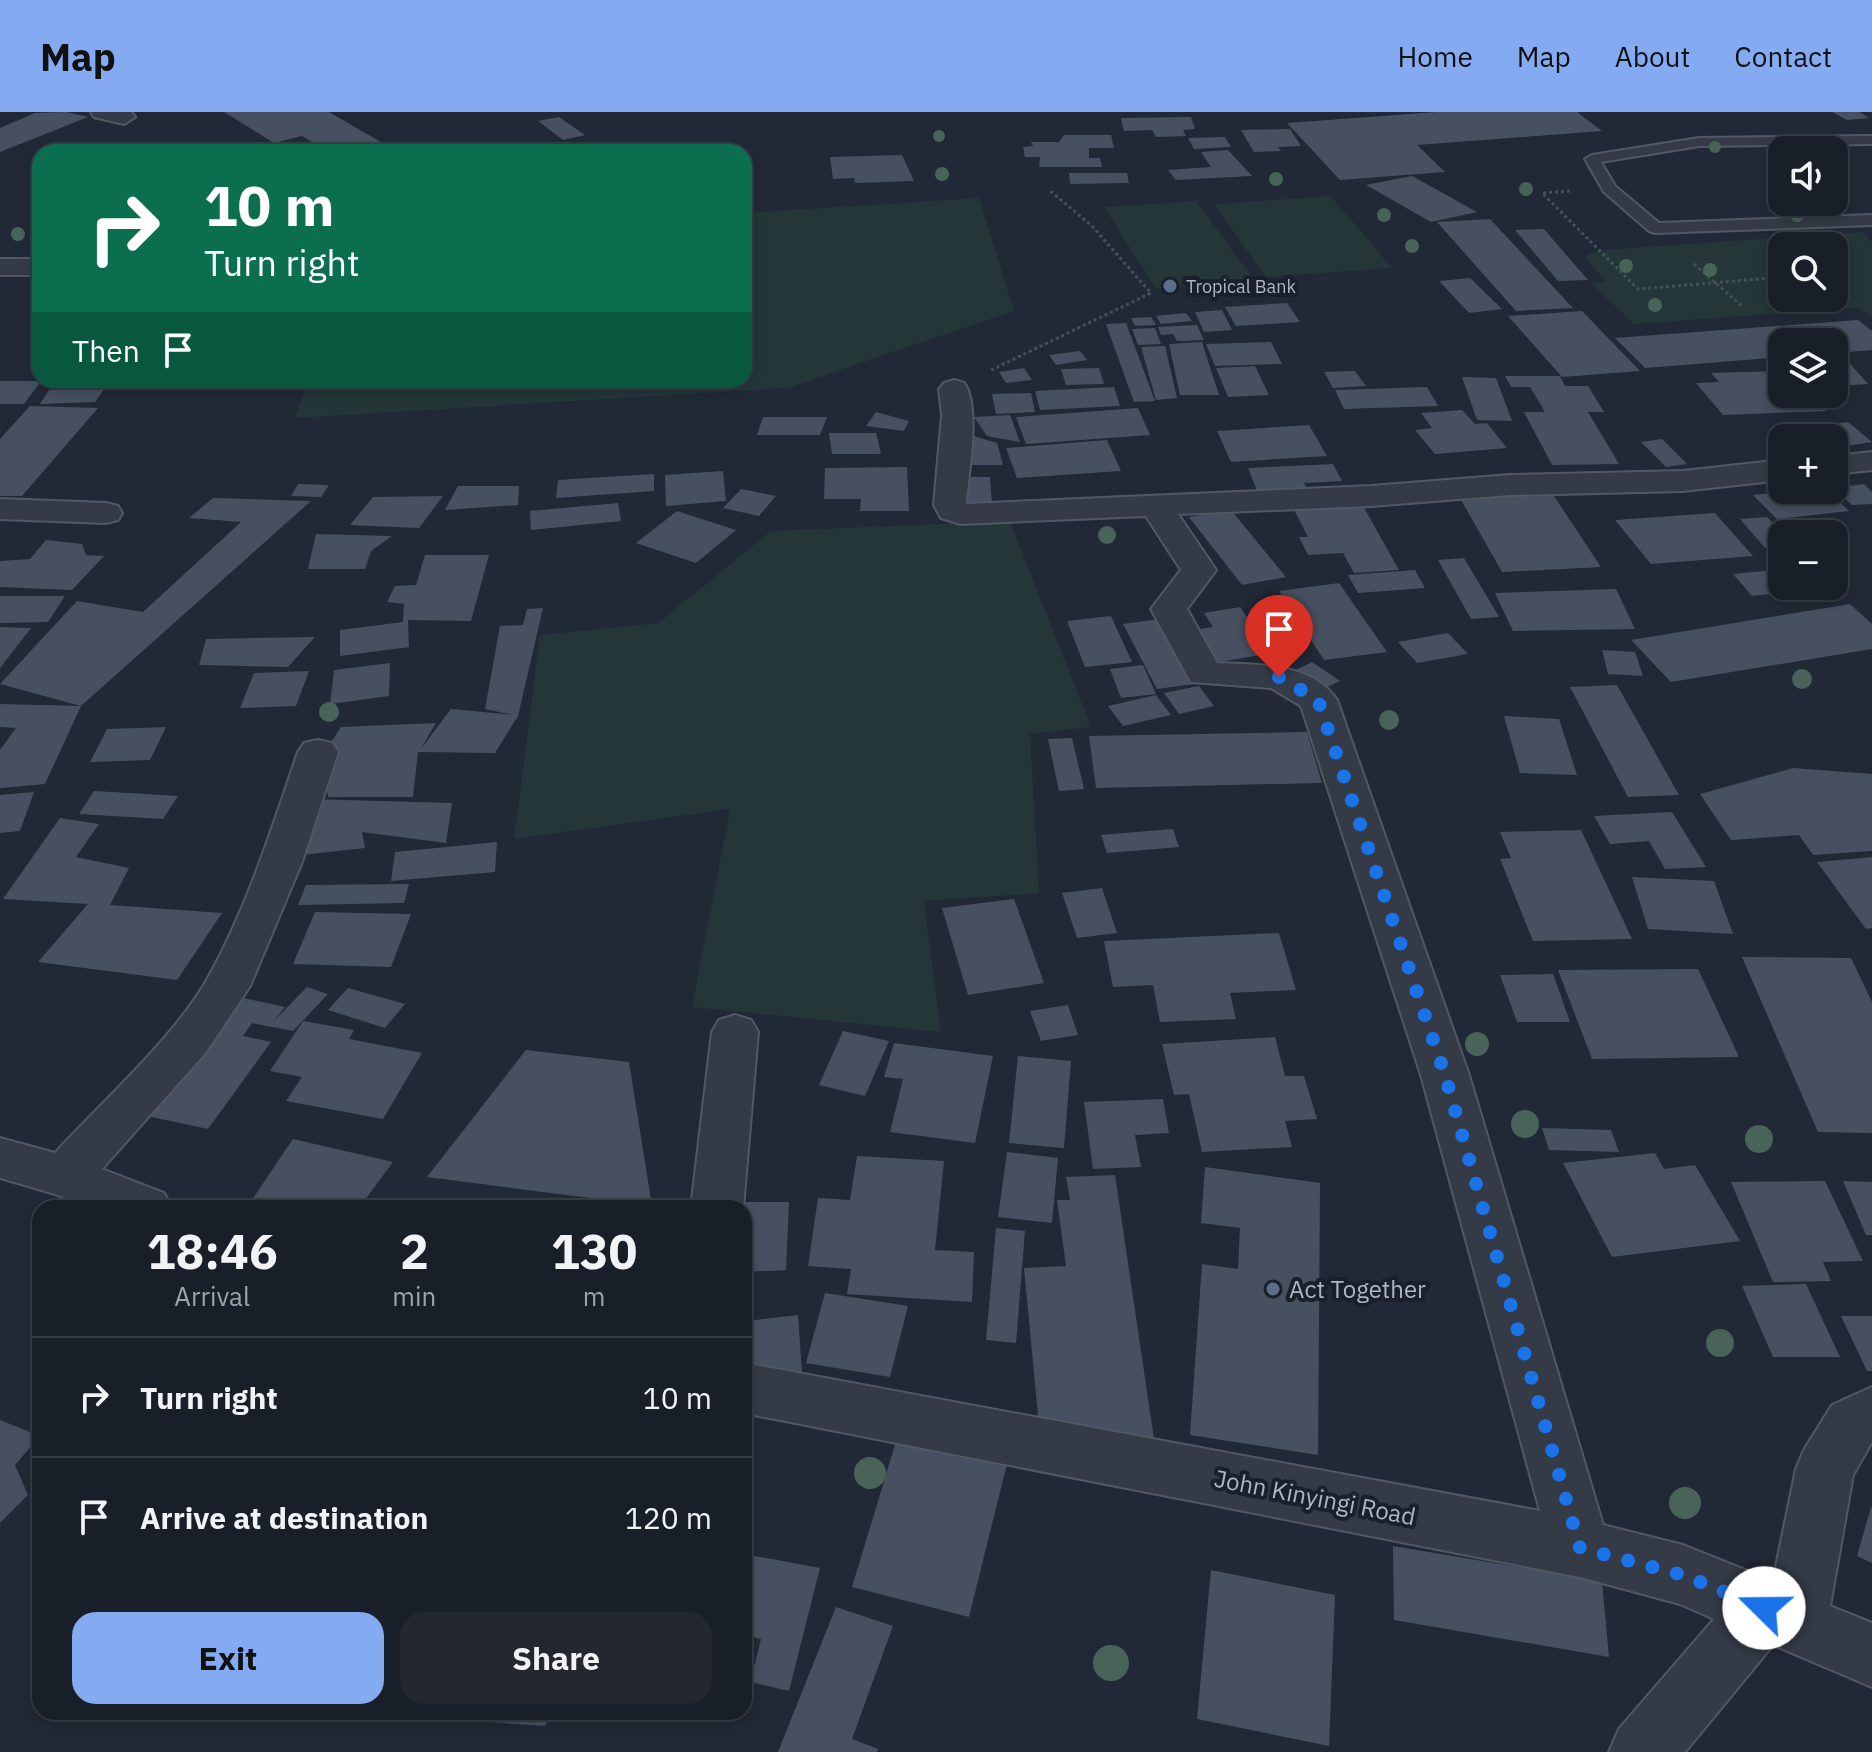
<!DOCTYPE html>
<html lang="en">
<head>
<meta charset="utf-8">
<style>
	:root { --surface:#191f28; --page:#222730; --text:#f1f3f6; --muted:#9fa2a8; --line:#373d45; --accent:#84aaf2 }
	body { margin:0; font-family:"IBM Plex Sans",sans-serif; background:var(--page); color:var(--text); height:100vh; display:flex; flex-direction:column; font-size:30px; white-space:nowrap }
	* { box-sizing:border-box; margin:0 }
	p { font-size:26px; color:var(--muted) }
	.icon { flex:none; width:44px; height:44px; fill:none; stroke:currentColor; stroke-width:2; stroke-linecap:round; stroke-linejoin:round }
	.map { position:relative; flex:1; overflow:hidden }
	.sheet { position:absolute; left:32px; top:1088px; width:720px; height:520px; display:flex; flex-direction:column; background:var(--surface); border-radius:24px; box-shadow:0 4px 12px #0003,0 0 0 2px var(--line) }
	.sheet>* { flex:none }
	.guide { position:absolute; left:32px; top:32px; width:720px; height:244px; border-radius:24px; box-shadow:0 4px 12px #0003,0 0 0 2px var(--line); background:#0b6e4f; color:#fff; overflow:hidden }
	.tools { position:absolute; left:1768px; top:24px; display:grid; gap:16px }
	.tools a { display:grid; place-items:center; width:80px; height:80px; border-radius:16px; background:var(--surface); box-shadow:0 4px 12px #0003,0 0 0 2px var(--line); font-size:40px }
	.pin { position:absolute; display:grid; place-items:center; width:68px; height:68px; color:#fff; margin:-82px -34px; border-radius:50% 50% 50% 0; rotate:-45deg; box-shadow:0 0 8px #0007 }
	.pin .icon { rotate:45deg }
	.me { position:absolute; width:88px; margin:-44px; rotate:292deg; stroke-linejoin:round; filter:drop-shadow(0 0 6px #0008) }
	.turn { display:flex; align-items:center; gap:28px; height:168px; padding:0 40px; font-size:36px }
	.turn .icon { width:104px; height:104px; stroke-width:2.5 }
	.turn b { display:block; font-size:56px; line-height:68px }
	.then { display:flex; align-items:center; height:76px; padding:0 40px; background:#0003; gap:16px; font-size:30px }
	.eta { display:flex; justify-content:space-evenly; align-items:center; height:136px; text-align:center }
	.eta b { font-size:48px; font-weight:800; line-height:56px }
	.action { display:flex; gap:16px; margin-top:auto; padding:16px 40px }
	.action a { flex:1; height:92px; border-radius:24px; background:var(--accent); color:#111; font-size:32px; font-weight:800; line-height:92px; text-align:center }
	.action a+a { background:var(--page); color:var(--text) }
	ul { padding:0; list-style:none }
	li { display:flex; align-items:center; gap:24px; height:120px; padding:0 40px; border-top:2px solid var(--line) }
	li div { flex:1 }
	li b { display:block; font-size:30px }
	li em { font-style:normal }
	header { display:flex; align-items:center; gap:48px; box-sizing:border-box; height:112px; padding:0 40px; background:var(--accent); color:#111 }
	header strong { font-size:38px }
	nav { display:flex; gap:44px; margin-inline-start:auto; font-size:28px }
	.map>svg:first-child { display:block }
</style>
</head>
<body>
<header>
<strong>Map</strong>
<nav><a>Home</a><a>Map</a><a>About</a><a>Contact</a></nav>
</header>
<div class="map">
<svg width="1872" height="1640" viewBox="0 0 1872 1640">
	<rect width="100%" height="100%" fill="#212936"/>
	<!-- green -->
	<g fill="#243638" fill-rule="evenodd">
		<polygon points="1331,84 1392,156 1266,165 1214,92"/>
		<polygon points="979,86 1014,199 787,276 295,306 309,268 744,268 744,101"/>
		<polygon points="1196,89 1255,169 1156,177 1104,95"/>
		<path d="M1863 120 1872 130V205L1858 196 1634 212 1591 171 1607 170 1584 145 1600 138ZM1782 134H1834V186H1782Z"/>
		<polygon points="1010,409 1091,615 1030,622 1039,781 924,789 941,920 692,895 730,697 514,727 540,523 658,511 771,419"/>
	</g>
	<!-- building -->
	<g fill="#475060">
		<polygon points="66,0 88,5 0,40 0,16 35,1"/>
		<polygon points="224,0 329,0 398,40 278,40 312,30 302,24 274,31"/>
		<polygon points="1437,0 1577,0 1602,19 1417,33 1445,60 1340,68 1287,11"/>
		<polygon points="1832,0 1859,0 1869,6 1847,8"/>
		<polygon points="559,5 585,23 563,28 538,9"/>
		<polygon points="1191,5 1195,17 1183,18 1186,24 1156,25 1152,18 1124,19 1121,6"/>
		<polygon points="1290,17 1301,34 1278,35 1281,39 1254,40 1241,18"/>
		<polygon points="1064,23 1111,23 1114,36 1089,36 1089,46 1100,46 1102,55 1039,55 1040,45 1025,45 1023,35 1033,34 1031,30 1059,30"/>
		<polygon points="1225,25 1231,35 1194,37 1188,26"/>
		<polygon points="90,32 118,39 118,40 74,40"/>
		<polygon points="1228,38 1252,64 1176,68 1168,58 1211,55 1201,40"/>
		<polygon points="902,43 914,69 855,71 854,66 833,67 830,45"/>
		<polygon points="1069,61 1127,61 1129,71 1070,72"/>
		<polygon points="1412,64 1477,100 1431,110 1366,73"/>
		<polygon points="1490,107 1573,196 1516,199 1437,110"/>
		<polygon points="1544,117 1588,168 1558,169 1515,118"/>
		<polygon points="1470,166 1502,197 1469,201 1439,169"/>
		<polygon points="1287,191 1300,210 1236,214 1225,195"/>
		<polygon points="1222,198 1232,218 1204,220 1195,200"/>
		<polygon points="1582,199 1640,259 1562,265 1508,204"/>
		<polygon points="1186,201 1192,209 1161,212 1156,204"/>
		<polygon points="1151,205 1156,213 1135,214 1131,206"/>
		<polygon points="1858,208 1872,219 1872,238 1834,241 1834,230 1782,230 1782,245 1645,256 1615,226"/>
		<polygon points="1126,211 1155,289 1134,290 1106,212"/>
		<polygon points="1197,213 1204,228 1177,229 1173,222 1161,223 1158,215"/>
		<polygon points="1155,216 1161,232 1138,233 1132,217"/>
		<polygon points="1202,230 1219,283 1180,283 1169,232"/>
		<polygon points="1271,230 1282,252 1215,254 1206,232"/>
		<polygon points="1165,234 1177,286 1156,288 1141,235"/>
		<polygon points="1080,239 1087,248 1056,253 1049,243"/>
		<polygon points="1844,245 1868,272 1834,274 1834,247"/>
		<polygon points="1255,254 1269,283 1228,285 1216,256"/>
		<polygon points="1024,256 1032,268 1006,271 999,260"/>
		<polygon points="1099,256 1104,272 1066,273 1061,257"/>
		<polygon points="1355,259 1366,274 1333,276 1324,260"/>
		<polygon points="1777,259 1782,264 1782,282 1809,282 1826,299 1723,303 1696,271 1719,270 1711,261"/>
		<polygon points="1505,264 1560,264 1565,274 1588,274 1604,300 1588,300 1619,352 1552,353 1524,300 1545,300 1530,275 1511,275"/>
		<polygon points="1462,265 1496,266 1512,309 1477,308"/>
		<polygon points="52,268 120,268 118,273 48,275"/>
		<polygon points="0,269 41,269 24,292 0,292"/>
		<polygon points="1114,275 1120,294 1040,298 1035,279"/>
		<polygon points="1427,275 1438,294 1344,297 1335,278"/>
		<polygon points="104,277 95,290 40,292 49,278"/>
		<polygon points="1031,281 1035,300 996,302 992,282"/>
		<polygon points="30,294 98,296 22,384 0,384 0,327"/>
		<polygon points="1138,296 1150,323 1026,332 1016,305"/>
		<polygon points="1462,298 1475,312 1487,311 1507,336 1435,342 1415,318 1432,316 1421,301"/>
		<polygon points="876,300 909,309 904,319 866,314"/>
		<polygon points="1010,303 1020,330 987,324 974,305"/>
		<polygon points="763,305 827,305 820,323 757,323"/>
		<polygon points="1848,310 1872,330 1834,336 1834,326 1802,326 1791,318"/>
		<polygon points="1309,313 1327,344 1231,350 1217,319"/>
		<polygon points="829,321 876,321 881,342 832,342"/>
		<polygon points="967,322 997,331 1003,353 967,353"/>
		<polygon points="1662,327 1687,352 1666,355 1641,330"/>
		<polygon points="1107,328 1121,359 1017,366 1006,336"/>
		<polygon points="1333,352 1342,369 1304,371 1308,379 1258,381 1248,356"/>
		<polygon points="907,355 909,399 860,399 861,387 824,387 825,356"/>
		<polygon points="723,359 726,389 666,394 665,363"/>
		<polygon points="654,362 654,379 556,386 558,368"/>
		<polygon points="961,365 990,365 992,392 962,392"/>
		<polygon points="298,372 329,373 321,385 291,384"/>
		<polygon points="1864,372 1872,380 1872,392 1852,393 1834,376"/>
		<polygon points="458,374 519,374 518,393 445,398"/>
		<polygon points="1548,375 1601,455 1502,460 1456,379"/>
		<polygon points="741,377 776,384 759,404 723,396"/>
		<polygon points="1797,378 1827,378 1849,399 1777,407 1753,383"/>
		<polygon points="443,384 419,416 350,413 373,385"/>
		<polygon points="213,386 311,389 81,594 0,572 77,489 143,500 241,410 189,406"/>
		<polygon points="618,391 621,409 531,418 530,399"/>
		<polygon points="1362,392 1399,458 1354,461 1343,441 1308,443 1299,425 1308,425 1293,396"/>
		<polygon points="1231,398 1286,465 1242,473 1189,405"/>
		<polygon points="677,399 736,418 696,451 636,431"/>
		<polygon points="1715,401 1753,444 1651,452 1615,408"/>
		<polygon points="1767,405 1782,421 1782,435 1765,436 1740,407"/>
		<polygon points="316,422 392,424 371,439 365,457 308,457"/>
		<polygon points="46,428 82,432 86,443 104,444 72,478 0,475 0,449 30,447"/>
		<polygon points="425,443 489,443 471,509 408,508 409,535 340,544 340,518 403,510 404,492 387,490 395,474 416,473"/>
		<polygon points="1464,446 1499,505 1471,507 1438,448"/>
		<polygon points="1782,457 1782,474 1822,476 1752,484 1733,462"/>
		<polygon points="1415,458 1425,476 1358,481 1348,463"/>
		<polygon points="1339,471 1387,540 1324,548 1279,479"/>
		<polygon points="1616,477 1635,517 1513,519 1495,481"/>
		<polygon points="0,484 65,484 48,510 0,511"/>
		<polygon points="1850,492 1872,512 1872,537 1671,570 1631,528"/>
		<polygon points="1240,495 1248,507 1278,502 1302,536 1208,552 1187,519 1213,515 1204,501"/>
		<polygon points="543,496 518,604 495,641 418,640 413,685 328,685 322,644 341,615 436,611 420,638 451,597 514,603 485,597 500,514 523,513 527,497"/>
		<polygon points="1111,504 1132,550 1085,555 1067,509"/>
		<polygon points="1166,506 1202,571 1157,577 1123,512"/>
		<polygon points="0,515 31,516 0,556"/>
		<polygon points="1448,521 1468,542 1417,551 1398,530"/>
		<polygon points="315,525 288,555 199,553 206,527"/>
		<polygon points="1602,538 1635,540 1643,564 1608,562"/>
		<polygon points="1312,550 1340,569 1323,577 1296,558"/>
		<polygon points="390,551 389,584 330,592 334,558"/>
		<polygon points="1143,553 1156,582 1121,586 1110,557"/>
		<polygon points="309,559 296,594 240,596 254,561"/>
		<polygon points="1617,573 1679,683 1628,685 1570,575"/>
		<polygon points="1199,574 1214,594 1179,602 1164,581"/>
		<polygon points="1156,583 1171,603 1123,614 1108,594"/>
		<polygon points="0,592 81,594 45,672 0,676 0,638 16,616 0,615"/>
		<polygon points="1504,604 1559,607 1577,663 1520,661"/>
		<polygon points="166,615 150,648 90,650 107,617"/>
		<polygon points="1307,620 1322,671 1096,676 1089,624"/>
		<polygon points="1072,626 1084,677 1059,679 1048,627"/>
		<polygon points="1793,656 1872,662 1872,739 1813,743 1799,723 1731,728 1700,682"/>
		<polygon points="94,679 178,684 163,707 79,702"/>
		<polygon points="34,680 20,719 0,721 0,683"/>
		<polygon points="307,687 452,691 446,731 362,720 365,736 292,744"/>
		<polygon points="1672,700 1706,755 1665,757 1649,729 1610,732 1594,704"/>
		<polygon points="60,706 99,712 76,745 129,756 110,793 222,801 177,868 38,850 88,792 3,787"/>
		<polygon points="1173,717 1179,735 1107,741 1101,723"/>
		<polygon points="1581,718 1632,827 1533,829 1500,747 1511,746 1500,720"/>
		<polygon points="497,730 495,760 391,769 395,740"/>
		<polygon points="1872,745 1872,816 1866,817 1817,750"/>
		<polygon points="1632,765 1714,769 1733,822 1648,817"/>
		<polygon points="409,772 404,791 298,793 306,773"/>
		<polygon points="1102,776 1117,821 1077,826 1062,781"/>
		<polygon points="1014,787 1044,871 968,883 942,796"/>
		<polygon points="315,800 411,802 391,855 293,852"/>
		<polygon points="1279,821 1296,878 1230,881 1236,907 1160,910 1153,873 1113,875 1104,829"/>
		<polygon points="1742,845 1851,846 1872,890 1872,1021 1818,1020"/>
		<polygon points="1698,857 1739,945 1592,947 1558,858"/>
		<polygon points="1553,862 1570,910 1517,910 1500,863"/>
		<polygon points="307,875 328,882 293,919 252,911 243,924 271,930 208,1017 142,1003 234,884 285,895 273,910"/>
		<polygon points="348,876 405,892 385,916 328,898"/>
		<polygon points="1068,893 1078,923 1041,929 1030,899"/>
		<polygon points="303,909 354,918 349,927 422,941 383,1007 286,989 302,965 270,959"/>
		<polygon points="843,919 889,929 865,984 819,973"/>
		<polygon points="1275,925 1285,964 1304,964 1317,1007 1285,1009 1292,1035 1202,1040 1189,982 1174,983 1162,932"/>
		<polygon points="894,931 993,944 975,1031 890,1020 903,967 884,965"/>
		<polygon points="526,938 629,950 652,1094 427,1065"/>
		<polygon points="1018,944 1071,949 1064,1036 1009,1031"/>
		<polygon points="1163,987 1169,1021 1135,1023 1141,1055 1093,1057 1084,990"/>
		<polygon points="1542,1016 1611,1018 1619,1040 1549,1038"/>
		<polygon points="293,1027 393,1050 359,1096 247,1095"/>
		<polygon points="1007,1040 1058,1046 1052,1111 998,1105"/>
		<polygon points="1655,1041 1664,1057 1695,1053 1740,1129 1612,1145 1563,1051"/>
		<polygon points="857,1044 944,1049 935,1138 974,1140 972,1190 847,1182 851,1157 808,1154 818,1086 850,1088"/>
		<polygon points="1205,1055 1320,1071 1318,1343 1190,1323 1202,1152 1238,1157 1240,1116 1201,1111"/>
		<polygon points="1115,1063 1154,1327 1092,1329 1040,1324 1024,1156 1066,1154 1057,1088 1070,1088 1066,1065"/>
		<polygon points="1825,1069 1863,1149 1823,1150 1831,1169 1773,1170 1731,1070"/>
		<polygon points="1843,1069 1872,1070 1872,1123 1866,1123"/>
		<polygon points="735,1090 789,1090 786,1158 744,1160 744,1096 735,1096"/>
		<polygon points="996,1116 1025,1119 1016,1231 986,1228"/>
		<polygon points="1806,1172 1840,1245 1773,1245 1742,1174"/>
		<polygon points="825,1181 908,1194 890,1265 806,1251"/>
		<polygon points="798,1203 802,1260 752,1266 748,1209"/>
		<polygon points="1841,1204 1872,1204 1872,1259 1867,1259"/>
		<polygon points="0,1308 40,1324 15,1353 28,1383 0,1411"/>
		<polygon points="898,1323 1008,1348 969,1505 852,1475"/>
		<polygon points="1871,1395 1872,1395 1872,1451 1857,1444"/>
		<polygon points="1393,1434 1602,1469 1609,1545 1394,1508"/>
		<polygon points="744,1442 820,1456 789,1579 750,1570 761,1527 744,1523"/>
		<polygon points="1211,1458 1335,1483 1329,1634 1197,1607"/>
		<polygon points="836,1495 893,1514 852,1627 878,1637 877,1640 778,1640"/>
		<polygon points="402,1600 551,1600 545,1614 415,1605"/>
	</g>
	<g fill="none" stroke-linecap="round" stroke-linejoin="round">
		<defs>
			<polygon id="service" points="1872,24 1872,32 1699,34 1601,50 1615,74 1659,111 1872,103 1872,113 1655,121 1649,119 1604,80 1585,47 1592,43 1699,26"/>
			<g id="minor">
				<polygon points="91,0 131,0 135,5 124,12 94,5"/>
				<rect x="0" y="147" width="40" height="16"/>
				<path d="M954 268 964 271C981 294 968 363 966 392L1371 374 1510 363 1683 359 1782 348V368L1683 379 1510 383 1371 394 1178 402 1216 458 1187 497 1217 551C1257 553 1311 550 1337 588L1469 963 1603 1413 1683 1433 1773 1469 1796 1357 1804 1338 1832 1293 1872 1275V1330L1853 1363 1830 1494 1872 1511V1575L1773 1533 1685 1640H1609L1619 1617 1714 1507 1680 1492 1580 1465 744 1301V1251L1540 1399 1421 963 1301 594 1271 576 1191 570 1151 497 1181 458 1146 404 961 412 941 406 934 393 942 303 939 277 944 271Z"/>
				<polygon points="1872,340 1872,358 1834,362 1834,344"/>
				<polygon points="0,387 106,391 118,394 122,401 118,408 106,411 0,407"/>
				<path d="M318 628 332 631 338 640 302 750 250 874 206 940 102 1057 164 1081 172 1096H91L55 1082 0 1066V1026L55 1041C102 990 175 925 208 866 247 796 272 716 298 640L304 631Z"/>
				<polygon points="735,903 751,908 758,920 743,1096 691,1096 712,920 719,908"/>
			</g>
		</defs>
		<!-- service casing -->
		<use href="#service" stroke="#515864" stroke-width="4"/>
		<!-- minor casing -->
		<use href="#minor" stroke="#515864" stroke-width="4"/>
		<!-- path -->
		<g stroke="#425356" stroke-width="3" stroke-dasharray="3 3" stroke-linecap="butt">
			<polyline points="1570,79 1542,81 1638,177 1782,165"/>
			<polyline points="1694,152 1742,194"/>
			<polyline points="1834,180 1846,190"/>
			<polyline points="991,258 1151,181 1092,114 1049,78"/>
		</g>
		<!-- service -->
		<use href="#service" fill="#343b46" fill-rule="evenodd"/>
		<!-- minor -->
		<use href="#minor" fill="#343b46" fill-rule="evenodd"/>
	</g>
	<!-- trees -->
	<g fill="#486358">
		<circle cx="939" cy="24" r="6"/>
		<circle cx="1715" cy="35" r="6"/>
		<circle cx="942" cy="62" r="7"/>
		<circle cx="1276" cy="67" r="7"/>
		<circle cx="1526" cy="77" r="7"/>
		<circle cx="1384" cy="103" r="7"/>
		<circle cx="1797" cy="103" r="7"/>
		<circle cx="18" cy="122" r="7"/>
		<circle cx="1412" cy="134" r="7"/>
		<circle cx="1626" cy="154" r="7"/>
		<circle cx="1710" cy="158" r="7"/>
		<circle cx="1655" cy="193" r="7"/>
		<circle cx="1107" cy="423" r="9"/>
		<circle cx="1802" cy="567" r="10"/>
		<circle cx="329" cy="600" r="10"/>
		<circle cx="1389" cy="608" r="10"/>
		<circle cx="1477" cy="932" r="12"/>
		<circle cx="1525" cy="1012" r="14"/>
		<circle cx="1759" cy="1027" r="14"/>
		<circle cx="1720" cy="1231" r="14"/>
		<circle cx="870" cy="1361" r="16"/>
		<circle cx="1685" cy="1391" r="16"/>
		<circle cx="1111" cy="1551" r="18"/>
	</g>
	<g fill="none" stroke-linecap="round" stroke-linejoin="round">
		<!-- route -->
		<polyline stroke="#1a73e8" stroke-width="14" stroke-dasharray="0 25.2" points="1279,565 1318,588 1445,963 1580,1436 1683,1463 1764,1496"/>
	</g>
	<!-- markers -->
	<g fill="#5c6f8a" stroke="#1a202b" stroke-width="3">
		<circle cx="1170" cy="174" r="8"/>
		<circle cx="1273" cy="1177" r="8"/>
	</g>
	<g text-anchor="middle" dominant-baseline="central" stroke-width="8" stroke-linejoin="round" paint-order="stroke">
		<!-- far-poi labels -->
		<g font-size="18" fill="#aeb5c3" stroke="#1a202b" text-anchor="start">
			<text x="1186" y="174">Tropical Bank</text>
		</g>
		<!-- near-poi labels -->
		<g font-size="24" fill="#aeb5c3" stroke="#1a202b" text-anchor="start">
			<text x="1289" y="1177">Act Together</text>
		</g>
		<!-- near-street labels -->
		<g font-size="24" fill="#aeb5c3" stroke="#1a202b">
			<text transform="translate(1315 1385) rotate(11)">John Kinyingi Road</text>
		</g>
	</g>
</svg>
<div class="tools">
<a><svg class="icon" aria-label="sound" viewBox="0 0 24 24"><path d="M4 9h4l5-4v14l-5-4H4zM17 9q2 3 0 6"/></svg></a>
<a><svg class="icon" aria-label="search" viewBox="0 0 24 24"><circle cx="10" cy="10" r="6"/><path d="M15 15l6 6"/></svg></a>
<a><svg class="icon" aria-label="layers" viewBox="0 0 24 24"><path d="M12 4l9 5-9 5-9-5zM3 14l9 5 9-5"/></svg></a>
<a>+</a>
<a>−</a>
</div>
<div class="pin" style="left:1279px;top:565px;background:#d93025"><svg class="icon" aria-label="arrive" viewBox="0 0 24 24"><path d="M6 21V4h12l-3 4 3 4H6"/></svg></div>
<svg class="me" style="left:1764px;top:1496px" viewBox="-20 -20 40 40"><circle r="19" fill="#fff"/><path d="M0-13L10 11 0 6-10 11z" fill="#1a73e8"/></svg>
<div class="guide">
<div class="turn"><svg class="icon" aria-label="right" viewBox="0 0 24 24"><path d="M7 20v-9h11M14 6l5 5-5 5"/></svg><div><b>10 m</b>Turn right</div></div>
<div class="then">Then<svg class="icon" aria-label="arrive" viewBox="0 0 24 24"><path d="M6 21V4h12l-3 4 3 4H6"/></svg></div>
</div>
<section class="sheet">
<div class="eta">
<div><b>18:46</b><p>Arrival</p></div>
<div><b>2</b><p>min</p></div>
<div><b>130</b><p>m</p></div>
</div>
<ul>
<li><svg class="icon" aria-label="right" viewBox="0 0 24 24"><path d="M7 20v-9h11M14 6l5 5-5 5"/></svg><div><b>Turn right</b></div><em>10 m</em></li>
<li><svg class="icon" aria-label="arrive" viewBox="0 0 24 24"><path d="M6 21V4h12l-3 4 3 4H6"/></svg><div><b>Arrive at destination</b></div><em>120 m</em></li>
</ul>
<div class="action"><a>Exit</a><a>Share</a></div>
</section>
</div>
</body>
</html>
